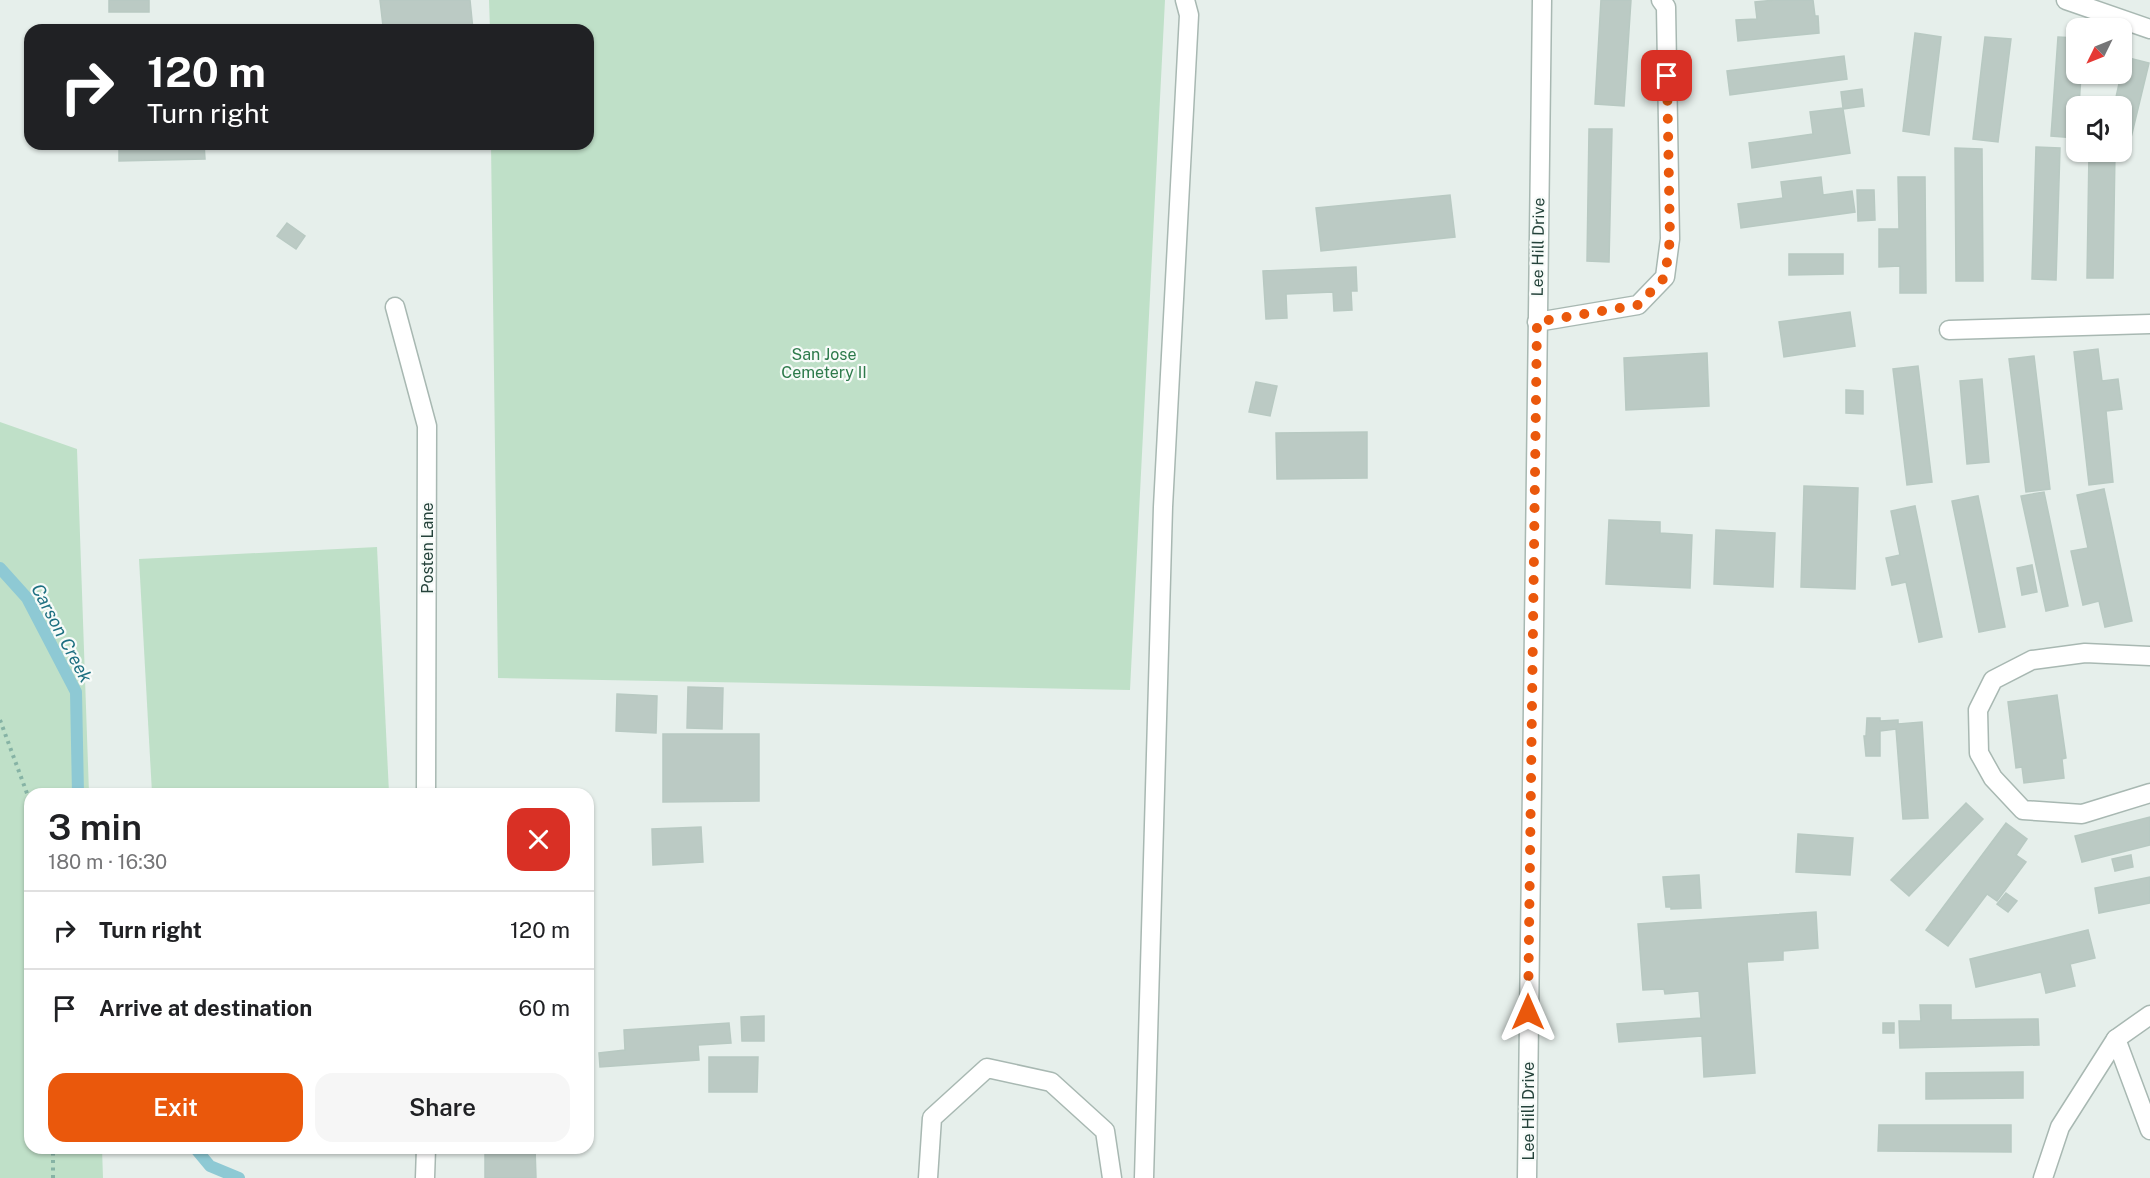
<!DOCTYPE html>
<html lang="en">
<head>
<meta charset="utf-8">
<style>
	:root { --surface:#fff; --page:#f6f6f6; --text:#202124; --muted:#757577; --line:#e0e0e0; --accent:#ea580c }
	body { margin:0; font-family:"Public Sans",sans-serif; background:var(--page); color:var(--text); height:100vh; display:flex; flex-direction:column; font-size:22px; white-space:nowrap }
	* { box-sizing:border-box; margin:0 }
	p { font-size:20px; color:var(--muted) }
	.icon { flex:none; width:33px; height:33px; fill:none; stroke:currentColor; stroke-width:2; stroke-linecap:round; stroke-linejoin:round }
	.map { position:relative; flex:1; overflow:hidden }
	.details { position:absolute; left:24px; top:788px; width:570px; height:366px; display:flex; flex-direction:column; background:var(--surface); border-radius:18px; box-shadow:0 2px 4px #0004 }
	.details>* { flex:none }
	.top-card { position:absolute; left:24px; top:24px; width:570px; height:126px; border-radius:18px; box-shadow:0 2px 4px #0004; background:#202124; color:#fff; overflow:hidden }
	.needle { width:39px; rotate:227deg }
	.controls { position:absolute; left:2066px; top:18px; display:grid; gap:12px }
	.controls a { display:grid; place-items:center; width:66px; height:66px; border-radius:12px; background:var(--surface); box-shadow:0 2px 4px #0004; font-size:30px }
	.pin { position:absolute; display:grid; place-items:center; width:51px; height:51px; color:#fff; margin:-26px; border-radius:12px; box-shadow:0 3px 9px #0006 }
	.me { position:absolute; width:66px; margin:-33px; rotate:0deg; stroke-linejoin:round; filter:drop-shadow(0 0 4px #0008) }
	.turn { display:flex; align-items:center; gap:21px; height:126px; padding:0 24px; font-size:27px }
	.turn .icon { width:78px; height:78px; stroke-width:2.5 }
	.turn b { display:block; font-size:42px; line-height:51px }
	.round { display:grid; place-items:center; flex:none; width:63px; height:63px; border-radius:18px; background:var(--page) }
	.overview { display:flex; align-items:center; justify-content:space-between; height:102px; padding:0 24px }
	h1 { font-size:36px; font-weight:600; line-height:45px }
	.primary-button { display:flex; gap:12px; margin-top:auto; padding:12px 24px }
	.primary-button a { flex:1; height:69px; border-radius:18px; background:var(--accent); color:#fff; font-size:24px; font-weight:600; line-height:69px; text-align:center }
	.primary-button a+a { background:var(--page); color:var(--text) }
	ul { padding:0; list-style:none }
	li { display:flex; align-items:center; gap:18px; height:78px; padding:0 24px; border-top:2px solid var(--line) }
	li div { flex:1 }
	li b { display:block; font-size:22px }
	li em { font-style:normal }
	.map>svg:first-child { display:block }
</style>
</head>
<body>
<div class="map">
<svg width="2150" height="1178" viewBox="0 0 2150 1178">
	<rect width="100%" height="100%" fill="#e6efeb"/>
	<!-- green -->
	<g fill="#bfe0c8">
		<polygon points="489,0 1165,0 1130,690 498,678 491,144 588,144 588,30 490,30"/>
		<polygon points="0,422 77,449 89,793 30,794 30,1148 102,1148 103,1178 0,1178"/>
		<polygon points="377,547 389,793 152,793 139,559"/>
	</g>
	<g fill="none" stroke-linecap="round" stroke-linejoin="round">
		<!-- stream -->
		<g stroke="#8ec9d4" stroke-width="12">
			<polyline points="0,568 27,598 76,692 78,794"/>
			<polyline points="195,1148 210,1166 239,1178"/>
		</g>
	</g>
	<!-- building -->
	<g fill="#bbcac4" stroke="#b8c9c2" stroke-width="1.5">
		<rect x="109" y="0" width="40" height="12"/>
		<polygon points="380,0 470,0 473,30 372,30 372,28 383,26"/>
		<polygon points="1601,0 1631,0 1624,106 1595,104"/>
		<polygon points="1775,0 1813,0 1815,16 1818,16 1819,33 1738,41 1736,20 1757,19 1755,2"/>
		<polygon points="1915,33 1941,37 1929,135 1903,131"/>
		<polygon points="1985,37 2011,39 1998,142 1973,139"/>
		<polygon points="2058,37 2076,38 2076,74 2095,74 2095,76 2081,75 2079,106 2076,106 2076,138 2051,136"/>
		<polygon points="1844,56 1847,79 1730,95 1727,71"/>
		<polygon points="2125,57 2149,63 2129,146 2121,144 2121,106 2114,106"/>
		<polygon points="1862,89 1864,106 1843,109 1850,153 1752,168 1749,143 1813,134 1810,112 1843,108 1841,92"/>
		<polygon points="1589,129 1612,129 1609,262 1587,261"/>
		<polygon points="119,144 204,144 205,159 119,161"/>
		<polygon points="2036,147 2060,148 2056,280 2032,279"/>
		<polygon points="1955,148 1982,149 1983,281 1956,281"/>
		<polygon points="2089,152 2115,152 2113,278 2087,278"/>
		<polygon points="1821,177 1823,195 1852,191 1855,212 1741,228 1738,204 1783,198 1781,182"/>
		<polygon points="1898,177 1925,177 1926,293 1900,293 1900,266 1879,267 1879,229 1899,229"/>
		<polygon points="1857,190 1874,190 1875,220 1858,221"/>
		<polygon points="1450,195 1455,237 1321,251 1316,208"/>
		<polygon points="287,223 305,236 296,249 277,236"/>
		<polygon points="1789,254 1843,254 1843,274 1789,275"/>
		<polygon points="1356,267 1357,291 1351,291 1352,310 1334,311 1333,292 1286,294 1287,318 1266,319 1263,271"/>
		<polygon points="1850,312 1855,346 1784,357 1779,322"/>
		<polygon points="2098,349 2102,381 2118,379 2122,409 2106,411 2113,482 2089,485 2074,352"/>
		<polygon points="1707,353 1709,406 1626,410 1624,358"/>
		<polygon points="2034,356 2050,489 2026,492 2009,359"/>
		<polygon points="1918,366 1932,482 1907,485 1893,369"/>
		<polygon points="1982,379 1989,462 1967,464 1960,381"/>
		<polygon points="1256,382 1277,386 1270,416 1249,412"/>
		<polygon points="1846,390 1863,391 1863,414 1846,413"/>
		<polygon points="1367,432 1367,478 1277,479 1276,433"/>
		<polygon points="1804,486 1858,488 1855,589 1801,587"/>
		<polygon points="2104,489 2132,621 2105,627 2099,601 2083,605 2071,551 2088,548 2077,495"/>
		<polygon points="2044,492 2068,606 2046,611 2021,496"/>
		<polygon points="1978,496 2005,627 1979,632 1952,501"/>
		<polygon points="1915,506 1942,637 1919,642 1906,582 1892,585 1886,558 1900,555 1891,511"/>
		<polygon points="1609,520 1660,522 1660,533 1692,535 1690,588 1606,584"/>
		<polygon points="1716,530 1775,533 1773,587 1714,584"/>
		<polygon points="2032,565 2037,592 2022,595 2017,568"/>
		<polygon points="688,687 723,688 722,729 687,728"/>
		<polygon points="617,694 657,696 656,733 616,731"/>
		<polygon points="2057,695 2066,758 2062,759 2064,778 2024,783 2022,767 2016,768 2008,702"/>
		<polygon points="1867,718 1880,718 1880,721 1898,720 1898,724 1922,722 1928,818 1903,819 1896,729 1880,731 1880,756 1866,756 1864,736 1866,736"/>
		<polygon points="663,734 759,734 759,801 663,802"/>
		<polygon points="1966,803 1983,819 1909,896 1891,880"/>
		<polygon points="2150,817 2150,845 2082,862 2075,836"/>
		<polygon points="2006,823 2027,839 2016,855 2026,862 1997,901 1987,894 1948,946 1926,930"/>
		<polygon points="701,827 703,862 653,865 652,829"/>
		<polygon points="1798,834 1853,838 1850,875 1796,872"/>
		<polygon points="2131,855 2133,867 2115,871 2112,859"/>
		<polygon points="1699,875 1701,908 1671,909 1671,907 1666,907 1663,877"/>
		<polygon points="2150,877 2150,903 2099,913 2095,888"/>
		<polygon points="2006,893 2017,901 2008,912 1997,904"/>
		<polygon points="1816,912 1818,948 1783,951 1783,960 1747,962 1755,1073 1704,1077 1702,1036 1619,1042 1617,1024 1701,1018 1699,991 1665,994 1664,989 1643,990 1638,924"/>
		<polygon points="2088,930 2095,958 2070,964 2075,986 2046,993 2041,972 1976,987 1970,959"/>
		<polygon points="1920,1005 1951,1005 1951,1020 2038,1019 2039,1045 1900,1048 1899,1021 1921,1021"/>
		<polygon points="764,1016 764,1041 742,1041 741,1017"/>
		<polygon points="729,1023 731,1043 698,1045 699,1060 600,1067 599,1053 625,1050 624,1030"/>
		<rect x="1883" y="1023" width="11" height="10"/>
		<polygon points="709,1057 758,1057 757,1092 709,1092"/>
		<polygon points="2023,1072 2023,1098 1926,1099 1926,1073"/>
		<polygon points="1879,1125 2011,1125 2011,1152 1878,1151"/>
		<polygon points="485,1148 535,1148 536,1178 485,1178"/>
	</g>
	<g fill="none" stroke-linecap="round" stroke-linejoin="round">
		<defs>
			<g id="lane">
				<polyline points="2066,0 2150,29"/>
				<polyline points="1537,322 1638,305 1665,277 1670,239 1666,7 1661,0"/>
				<polyline points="1949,330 2150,324"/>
				<polyline points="2150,656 2085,653 2032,660 1993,680 1978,710 1979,753 1993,778 2023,810 2082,814 2150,793"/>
				<polyline points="2116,1039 2150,1130"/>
				<polyline points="928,1178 932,1118 987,1068 1051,1082 1105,1131 1112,1178"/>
				<polyline points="1144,1178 1163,507 1189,15 1185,0"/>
				<polyline points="2043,1178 2060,1127 2116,1039 2150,1015"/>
			</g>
			<g id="street">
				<polyline points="395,307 427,426 426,794"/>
				<polyline points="425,1178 426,1148"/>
				<polyline points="1527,1178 1542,0"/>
			</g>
		</defs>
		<!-- lane casing -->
		<use href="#lane" stroke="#a8b8b2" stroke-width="21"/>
		<!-- street casing -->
		<use href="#street" stroke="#a8b8b2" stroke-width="21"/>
		<!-- path -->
		<g stroke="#86b3a5" stroke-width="4" stroke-dasharray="3 4.5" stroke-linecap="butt">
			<polyline points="0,720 28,796 30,813"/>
			<polyline points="53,1178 53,1148"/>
		</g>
		<!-- lane -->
		<use href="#lane" stroke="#fff" stroke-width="18"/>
		<!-- street -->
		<use href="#street" stroke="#fff" stroke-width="18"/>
	</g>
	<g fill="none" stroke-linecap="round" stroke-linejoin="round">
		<!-- route -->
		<polyline stroke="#ea580c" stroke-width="10" stroke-dasharray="0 18" points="1528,1012 1537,322 1638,305 1665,277 1670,239 1667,76"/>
	</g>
	<g text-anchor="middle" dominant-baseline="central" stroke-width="4.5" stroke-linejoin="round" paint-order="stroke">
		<!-- street labels -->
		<g font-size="16" fill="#24423a" stroke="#f7fbf9">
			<text transform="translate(1538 247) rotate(-89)">Lee Hill Drive</text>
			<text transform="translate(427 548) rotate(-90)">Posten Lane</text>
			<text transform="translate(1528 1111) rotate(-90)">Lee Hill Drive</text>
		</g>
		<!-- park labels -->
		<g font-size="16" fill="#2d7a4b" stroke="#f7fbf9">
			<text x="824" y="354">San Jose<tspan x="824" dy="18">Cemetery II</tspan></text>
		</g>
		<!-- water labels -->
		<g font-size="18" font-style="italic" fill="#1c6f80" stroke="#f7fbf9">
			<text transform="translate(62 633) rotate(62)">Carson Creek</text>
		</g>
	</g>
</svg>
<div class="controls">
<a><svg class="needle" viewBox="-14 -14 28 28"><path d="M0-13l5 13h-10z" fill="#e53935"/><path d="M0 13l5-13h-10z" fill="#757577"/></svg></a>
<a><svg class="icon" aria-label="sound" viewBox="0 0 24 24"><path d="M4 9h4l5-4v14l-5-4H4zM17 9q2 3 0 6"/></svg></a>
</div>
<div class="pin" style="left:1667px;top:76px;background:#d93025"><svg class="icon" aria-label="arrive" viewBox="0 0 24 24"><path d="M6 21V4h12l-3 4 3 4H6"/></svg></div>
<svg class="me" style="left:1528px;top:1012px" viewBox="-20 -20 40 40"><path d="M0-17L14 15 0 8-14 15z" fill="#ea580c" stroke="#fff" stroke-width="4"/></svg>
<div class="top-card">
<div class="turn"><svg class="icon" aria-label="right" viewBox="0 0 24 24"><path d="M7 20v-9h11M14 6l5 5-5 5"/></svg><div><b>120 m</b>Turn right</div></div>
</div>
<section class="details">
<div class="overview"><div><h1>3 min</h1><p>180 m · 16:30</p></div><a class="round" style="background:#d93025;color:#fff"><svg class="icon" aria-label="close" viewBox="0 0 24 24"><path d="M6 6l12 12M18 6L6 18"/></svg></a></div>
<ul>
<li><svg class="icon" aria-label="right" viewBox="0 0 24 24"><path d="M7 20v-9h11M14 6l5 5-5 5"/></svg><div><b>Turn right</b></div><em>120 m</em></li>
<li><svg class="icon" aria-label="arrive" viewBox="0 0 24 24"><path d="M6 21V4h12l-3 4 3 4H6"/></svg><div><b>Arrive at destination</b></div><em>60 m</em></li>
</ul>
<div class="primary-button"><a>Exit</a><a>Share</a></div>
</section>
</div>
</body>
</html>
